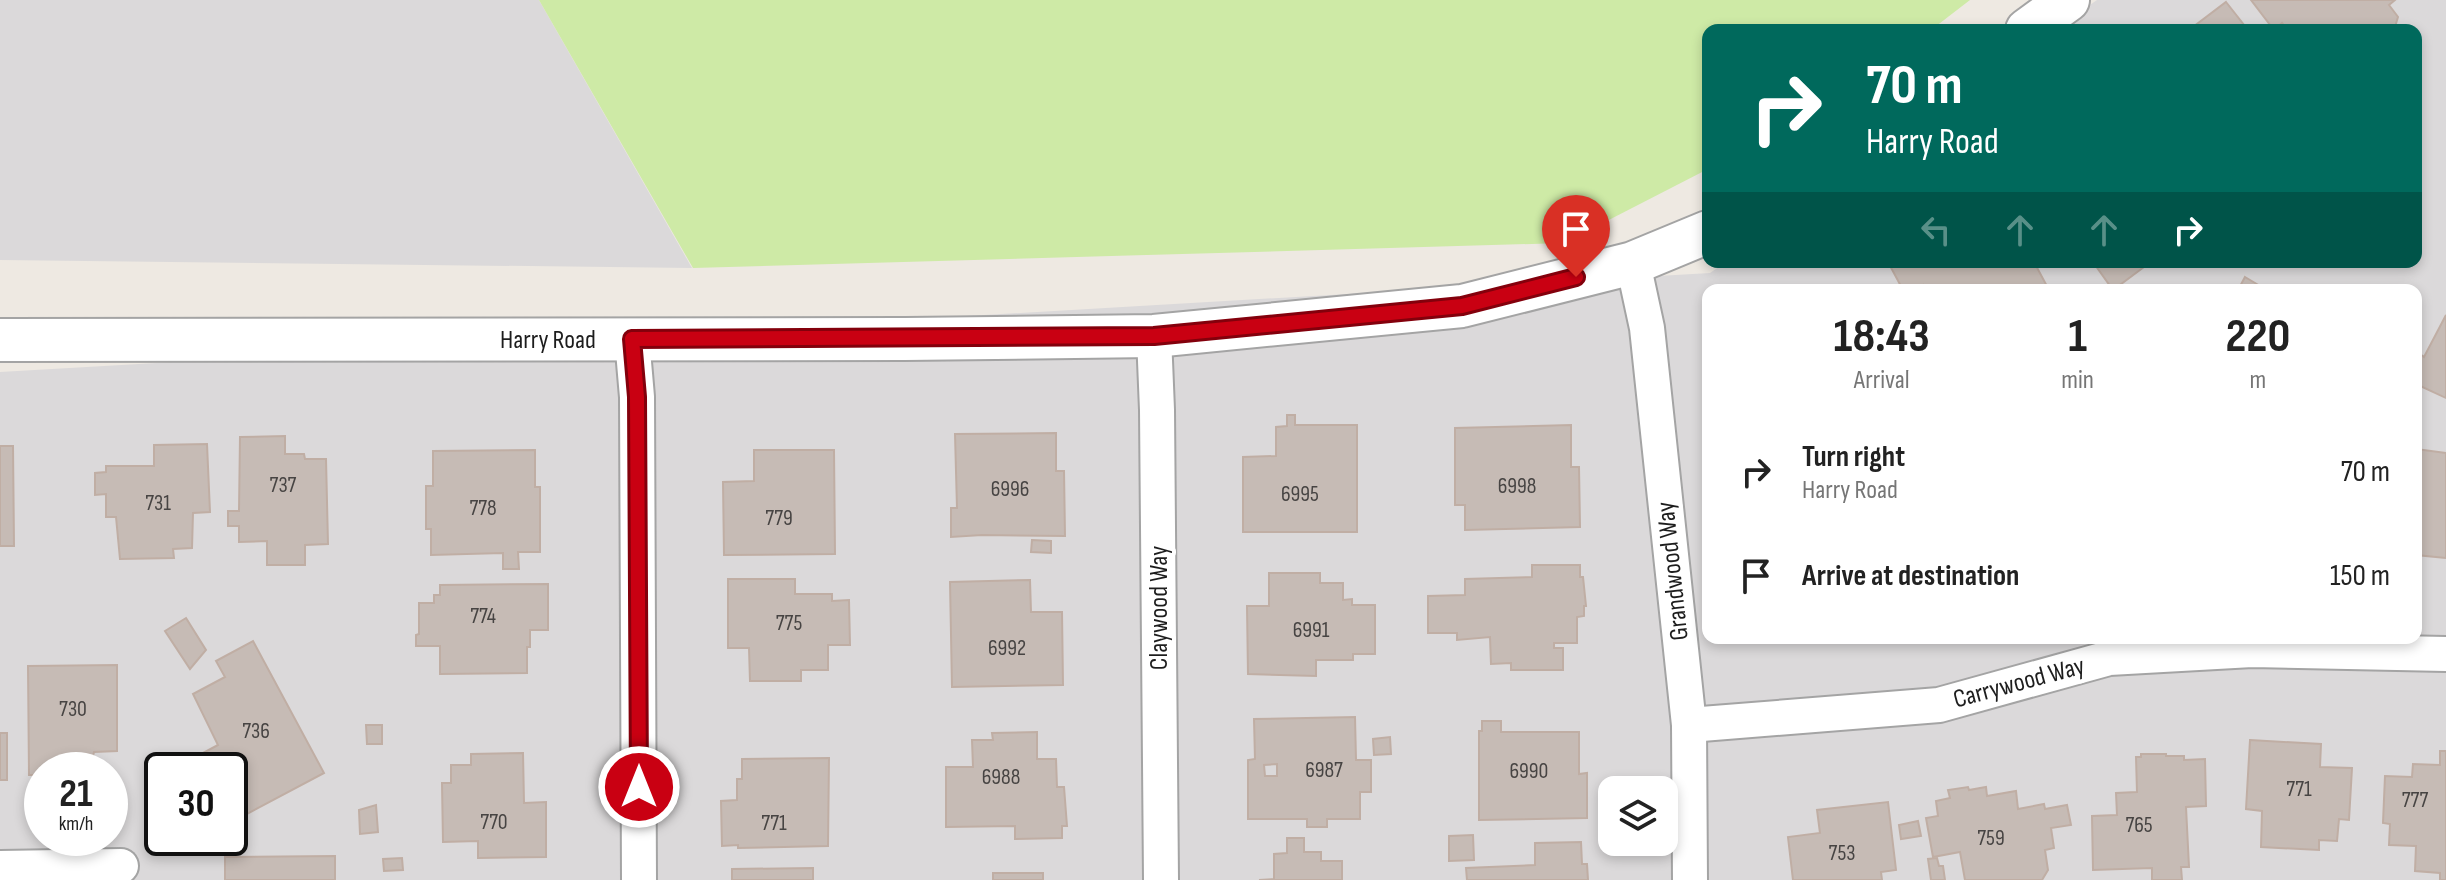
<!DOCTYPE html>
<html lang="en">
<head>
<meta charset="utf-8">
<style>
	:root { --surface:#fff; --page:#f6f6f6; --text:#222; --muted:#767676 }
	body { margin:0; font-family:"Sofia Sans Condensed",sans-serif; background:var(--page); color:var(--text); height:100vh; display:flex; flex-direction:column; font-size:30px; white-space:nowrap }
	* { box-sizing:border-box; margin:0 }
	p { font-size:26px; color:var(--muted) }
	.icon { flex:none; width:44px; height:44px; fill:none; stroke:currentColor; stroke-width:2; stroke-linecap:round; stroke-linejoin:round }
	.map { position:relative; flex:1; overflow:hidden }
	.drawer { position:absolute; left:1702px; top:284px; width:720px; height:360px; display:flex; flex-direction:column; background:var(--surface); border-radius:16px; box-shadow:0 4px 12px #0003 }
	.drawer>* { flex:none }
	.banner { position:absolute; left:1702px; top:24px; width:720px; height:244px; border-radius:16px; box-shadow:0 4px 12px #0003; background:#00695c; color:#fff; overflow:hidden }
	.controls { position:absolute; left:1598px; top:776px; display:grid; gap:16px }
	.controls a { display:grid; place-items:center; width:80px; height:80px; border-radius:16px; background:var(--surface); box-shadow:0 4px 12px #0003; font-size:40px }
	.speed { position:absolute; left:24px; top:752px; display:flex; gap:16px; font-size:40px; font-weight:700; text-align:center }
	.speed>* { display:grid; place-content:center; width:104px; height:104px; border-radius:50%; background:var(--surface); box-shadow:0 4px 12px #0003; line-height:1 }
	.speed small { font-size:20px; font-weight:400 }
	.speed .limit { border:4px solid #111; border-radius:12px; background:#fff; color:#111 }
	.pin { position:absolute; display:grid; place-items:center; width:68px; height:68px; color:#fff; margin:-82px -34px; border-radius:50% 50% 50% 0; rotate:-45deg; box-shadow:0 0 8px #0007 }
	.pin .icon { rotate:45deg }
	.me { position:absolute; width:88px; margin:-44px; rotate:0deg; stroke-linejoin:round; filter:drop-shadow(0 0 6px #0008) }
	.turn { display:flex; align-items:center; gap:28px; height:168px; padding:0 32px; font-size:36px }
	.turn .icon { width:104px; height:104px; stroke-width:2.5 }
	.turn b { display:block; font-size:56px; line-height:68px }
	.lanes { display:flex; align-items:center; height:76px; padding:0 32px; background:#0003; justify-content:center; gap:40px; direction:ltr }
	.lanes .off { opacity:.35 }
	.eta { display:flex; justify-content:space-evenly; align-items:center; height:136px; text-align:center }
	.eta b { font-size:48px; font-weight:700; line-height:56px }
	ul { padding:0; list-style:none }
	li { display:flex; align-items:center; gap:24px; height:104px; padding:0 32px }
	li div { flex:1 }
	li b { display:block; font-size:30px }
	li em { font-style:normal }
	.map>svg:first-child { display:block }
</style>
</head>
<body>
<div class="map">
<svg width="2446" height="880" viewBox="0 0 2446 880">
	<rect width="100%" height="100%" fill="#eee9e2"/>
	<!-- residential -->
	<g fill="#dbd9da" fill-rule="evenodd">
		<polygon points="0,0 539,0 692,268 0,260"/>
		<path d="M2097 0H2446V880H0V372L1710 273 1726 262H2416V30H2054ZM1708 290H2416V638H1708ZM42 770H110V838H42ZM162 770H230V838H162ZM1612 790H1664V842H1612Z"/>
	</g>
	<!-- grass -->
	<polygon fill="#ceeaa6" points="539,0 1970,0 1931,30 1708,30 1708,169 1564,243 693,268"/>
	<!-- building -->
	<g fill="#c6bbb5" stroke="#c0aea4" stroke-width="2" fill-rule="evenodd">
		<polygon points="2251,0 2395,0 2389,5 2398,17 2394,30 2288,30 2282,23 2274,30"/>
		<polygon points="2226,2 2248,30 2189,30"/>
		<polygon points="1888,262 2034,262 2049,290 1925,290 1923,285 1913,290 1903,290"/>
		<polygon points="2093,262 2147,262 2148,264 2113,290"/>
		<polygon points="2245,277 2260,286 2257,290 2238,290"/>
		<polygon points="2446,315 2446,398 2416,384 2416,361 2420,354 2424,357"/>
		<polygon points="1287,415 1295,415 1295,425 1357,425 1357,532 1243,532 1243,457 1276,456 1276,427 1287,426"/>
		<polygon points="1571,425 1571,467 1579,467 1580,527 1465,530 1465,505 1455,505 1455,428"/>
		<polygon points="1056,433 1056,471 1064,471 1065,536 982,535 951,537 951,508 957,508 955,434"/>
		<polygon points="285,436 285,454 304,454 305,459 326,459 328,544 305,545 305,565 267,565 267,541 239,542 239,526 228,526 228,511 239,511 240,437"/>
		<polygon points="207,444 210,512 193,513 192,548 173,549 174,558 120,559 116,517 106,517 106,494 95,495 95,473 106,472 106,466 154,466 154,445"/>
		<polygon points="0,446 13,446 14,546 0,546"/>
		<polygon points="2416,449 2446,453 2446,558 2416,555"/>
		<polygon points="535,450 535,487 540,487 540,552 518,552 519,569 503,569 503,553 431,555 431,529 426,529 426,486 433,486 433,451"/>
		<polygon points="754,450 834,450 835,554 724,555 723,482 754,481"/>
		<polygon points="1032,540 1051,541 1051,553 1031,552"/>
		<polygon points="1532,565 1580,565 1580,577 1583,577 1586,606 1584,606 1584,616 1577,617 1577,643 1554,643 1554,648 1563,648 1563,670 1511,670 1511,663 1491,664 1490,637 1457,640 1457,633 1428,633 1428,596 1465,595 1465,579 1532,577"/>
		<polygon points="1269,573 1320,573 1320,583 1343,583 1343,600 1352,599 1352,605 1375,605 1375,654 1353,654 1353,660 1316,660 1316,676 1248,674 1247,606 1269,606"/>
		<polygon points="728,579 795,579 795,594 832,594 832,601 849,600 850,645 828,645 828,670 801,670 801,681 750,681 749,648 728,648"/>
		<polygon points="1030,580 1031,612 1062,612 1063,685 952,687 950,582"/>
		<polygon points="548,584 548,630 530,630 530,647 527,647 527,673 440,674 440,646 416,646 416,635 419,634 419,603 434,603 434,595 440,595 440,585"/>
		<polygon points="186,618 206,650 190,669 165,631"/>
		<polygon points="253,641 324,773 230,823 230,770 195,770 190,760 218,745 193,694 225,677 216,661"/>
		<polygon points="117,665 117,751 94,752 93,756 76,756 75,770 42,770 42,775 29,775 28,666"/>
		<path d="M1355 717 1356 760H1371V792H1360V819H1327V827H1307V819H1248V760L1255 759 1254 719ZM1277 764V776H1265L1264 765Z"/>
		<polygon points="1482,721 1501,721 1501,732 1579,732 1579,774 1587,773 1587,818 1479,820 1479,731 1482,731"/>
		<polygon points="366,725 382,725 382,744 367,744"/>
		<polygon points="1037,732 1037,759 1056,759 1057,787 1064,787 1067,826 1062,826 1062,838 1015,839 1015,826 946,827 946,767 973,767 972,740 993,740 992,733"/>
		<rect x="0" y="733" width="7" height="47"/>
		<polygon points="1390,737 1391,754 1374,755 1373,739"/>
		<polygon points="2250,740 2321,744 2320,767 2352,768 2349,820 2339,819 2337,841 2319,840 2319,850 2261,847 2262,811 2246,809"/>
		<polygon points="2440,751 2446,751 2446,880 2440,880 2440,873 2415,871 2416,846 2389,845 2390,824 2383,823 2385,776 2412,777 2413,764 2440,765"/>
		<polygon points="523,753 524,803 546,802 546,857 478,858 478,841 443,842 442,783 451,783 451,765 471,765 471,754"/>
		<polygon points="2141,754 2166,754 2166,756 2184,756 2184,760 2205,759 2206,806 2186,807 2189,867 2181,867 2182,880 2152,880 2152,868 2093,870 2092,816 2117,815 2116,793 2137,792 2136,757 2141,757"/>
		<polygon points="829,758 828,846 738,848 738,845 722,846 721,801 737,800 737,779 742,779 742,759"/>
		<polygon points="1968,787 1969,790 1986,787 1987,796 2016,791 2018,809 2044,804 2045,809 2067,805 2071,825 2051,828 2054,848 2045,850 2048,870 2042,880 1965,880 1960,852 1933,857 1926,818 1938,816 1936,801 1950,798 1948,790"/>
		<polygon points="1888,802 1896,870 1881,872 1882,880 1793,880 1788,837 1820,833 1817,810"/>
		<polygon points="376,805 378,832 360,834 359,810"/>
		<polygon points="1918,821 1921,836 1901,839 1899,825"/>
		<polygon points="1473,835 1474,860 1449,861 1449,836"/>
		<polygon points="1287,838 1304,838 1304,852 1321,852 1321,861 1342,861 1342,880 1259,880 1274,879 1274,854 1287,853"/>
		<polygon points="1581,842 1582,864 1587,864 1588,880 1467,880 1466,868 1535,865 1535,843"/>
		<polygon points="335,856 335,880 225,880 225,857"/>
		<polygon points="402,858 403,870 384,871 383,859"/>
		<polygon points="1937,858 1939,866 1943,866 1945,880 1931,880 1928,859"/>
		<polygon points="813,868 813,880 732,880 732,869"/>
		<rect x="993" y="873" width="50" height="7"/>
	</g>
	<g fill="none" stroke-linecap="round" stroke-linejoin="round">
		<defs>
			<g id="minor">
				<polyline points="1633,263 1647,328 1689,725 1690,880"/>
				<polyline points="1154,336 1157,410 1161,880"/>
				<polyline points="632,339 637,397 639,880"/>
				<polyline points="1689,725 1939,705 2109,658 2252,650 2446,654"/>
				<polyline points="0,868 121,866"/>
			</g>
			<g id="tertiary">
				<polyline points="2027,30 2068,0"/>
				<polyline points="0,340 905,339 1154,336 1462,306 1633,263 1708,232"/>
			</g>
		</defs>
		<!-- minor casing -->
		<use href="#minor" stroke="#a4a4a4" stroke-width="38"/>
		<!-- tertiary casing -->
		<use href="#tertiary" stroke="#a4a4a4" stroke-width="46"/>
		<!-- minor -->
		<use href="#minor" stroke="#fff" stroke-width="34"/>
		<!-- tertiary -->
		<use href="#tertiary" stroke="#fff" stroke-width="42"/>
	</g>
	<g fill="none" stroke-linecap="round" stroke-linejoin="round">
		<defs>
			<polyline id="route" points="639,787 637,397 632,339 1154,336 1462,306 1576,277"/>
		</defs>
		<!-- route casing -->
		<use href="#route" stroke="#83000c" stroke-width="20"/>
		<!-- route -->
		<use href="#route" stroke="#c90012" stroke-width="14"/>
	</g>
	<g text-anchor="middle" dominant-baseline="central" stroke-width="8" stroke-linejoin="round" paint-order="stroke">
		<!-- number labels -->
		<g font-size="22" fill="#474443">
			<text x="283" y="485">737</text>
			<text x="1517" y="486">6998</text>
			<text x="1010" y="489">6996</text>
			<text x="1300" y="494">6995</text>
			<text x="158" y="503">731</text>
			<text x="483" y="508">778</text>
			<text x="779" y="518">779</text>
			<text x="483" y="616">774</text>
			<text x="789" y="623">775</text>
			<text x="1311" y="630">6991</text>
			<text x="1007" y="648">6992</text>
			<text x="73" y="709">730</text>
			<text x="256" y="731">736</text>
			<text x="1324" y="770">6987</text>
			<text x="1529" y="771">6990</text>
			<text x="1001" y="777">6988</text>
			<text x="2299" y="789">771</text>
			<text x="2415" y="800">777</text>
			<text x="494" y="822">770</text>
			<text x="774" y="823">771</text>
			<text x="2139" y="825">765</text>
			<text x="1991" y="838">759</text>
			<text x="1842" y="853">753</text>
		</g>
		<!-- street labels -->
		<g font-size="26" fill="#1d1d1d" stroke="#fff">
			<text x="548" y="340">Harry Road</text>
			<text transform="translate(1673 571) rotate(-96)">Grandwood Way</text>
			<text transform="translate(1159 608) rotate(-90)">Claywood Way</text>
			<text transform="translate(2019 683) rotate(-15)">Carrywood Way</text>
		</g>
	</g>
</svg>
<div class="controls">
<a><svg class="icon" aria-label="layers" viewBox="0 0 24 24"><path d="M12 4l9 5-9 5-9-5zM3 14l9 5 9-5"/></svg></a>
</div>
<div class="speed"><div>21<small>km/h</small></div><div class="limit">30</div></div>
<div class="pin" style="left:1576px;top:277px;background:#d93025"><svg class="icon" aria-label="arrive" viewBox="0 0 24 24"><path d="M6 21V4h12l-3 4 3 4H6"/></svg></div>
<svg class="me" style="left:639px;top:787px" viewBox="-20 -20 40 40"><circle r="17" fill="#c90012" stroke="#fff" stroke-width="3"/><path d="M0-11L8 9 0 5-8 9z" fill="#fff"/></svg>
<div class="banner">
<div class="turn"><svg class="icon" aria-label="right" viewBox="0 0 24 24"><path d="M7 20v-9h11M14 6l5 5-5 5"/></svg><div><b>70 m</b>Harry Road</div></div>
<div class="lanes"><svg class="icon off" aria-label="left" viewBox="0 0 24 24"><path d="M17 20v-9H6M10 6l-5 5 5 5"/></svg><svg class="icon off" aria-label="ahead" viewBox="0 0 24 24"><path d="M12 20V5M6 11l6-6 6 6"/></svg><svg class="icon off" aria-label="ahead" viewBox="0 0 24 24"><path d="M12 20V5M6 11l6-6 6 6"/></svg><svg class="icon" aria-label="right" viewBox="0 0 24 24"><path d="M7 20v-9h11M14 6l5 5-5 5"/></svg></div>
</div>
<section class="drawer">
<div class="eta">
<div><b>18:43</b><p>Arrival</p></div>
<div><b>1</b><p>min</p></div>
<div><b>220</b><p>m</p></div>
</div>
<ul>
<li><svg class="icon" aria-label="right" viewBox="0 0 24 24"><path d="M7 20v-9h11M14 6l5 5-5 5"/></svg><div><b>Turn right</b><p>Harry Road</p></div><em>70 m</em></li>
<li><svg class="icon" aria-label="arrive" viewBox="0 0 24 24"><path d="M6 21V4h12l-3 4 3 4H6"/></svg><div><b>Arrive at destination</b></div><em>150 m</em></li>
</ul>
</section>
</div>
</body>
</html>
